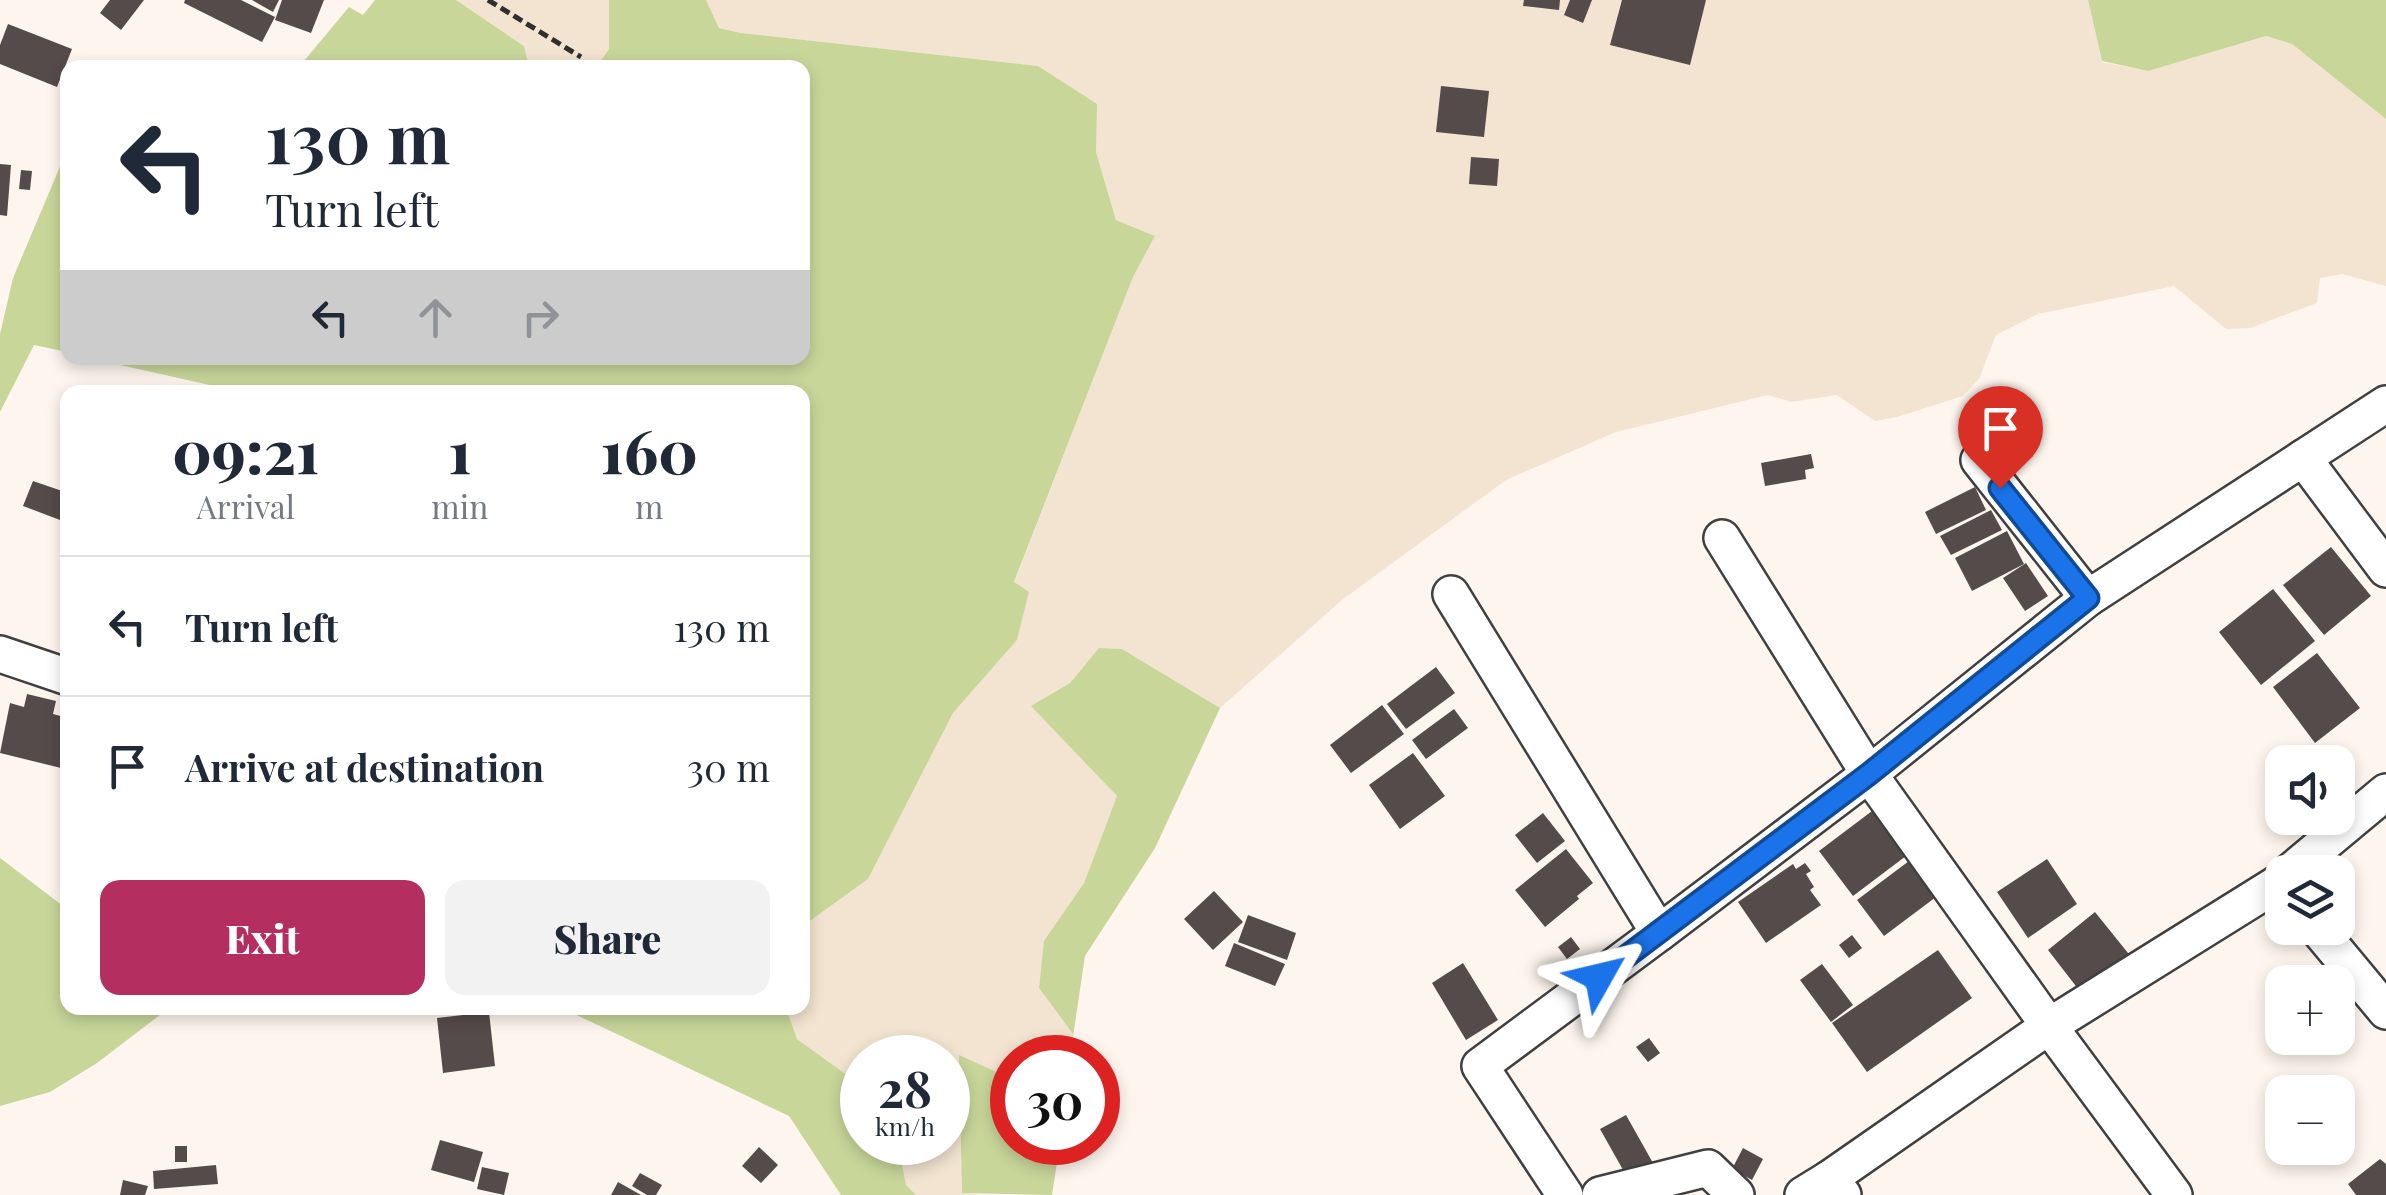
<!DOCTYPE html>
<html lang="en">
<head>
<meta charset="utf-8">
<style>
	:root { --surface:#fff; --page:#f2f2f3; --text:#1f2937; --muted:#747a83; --line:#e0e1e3; --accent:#b42e60 }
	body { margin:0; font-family:"Playfair Display",serif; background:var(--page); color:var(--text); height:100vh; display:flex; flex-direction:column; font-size:38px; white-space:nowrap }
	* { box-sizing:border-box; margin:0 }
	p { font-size:32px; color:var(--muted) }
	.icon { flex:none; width:55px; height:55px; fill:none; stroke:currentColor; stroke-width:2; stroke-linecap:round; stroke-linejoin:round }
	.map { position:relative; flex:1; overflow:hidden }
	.side { position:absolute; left:60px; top:385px; width:750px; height:630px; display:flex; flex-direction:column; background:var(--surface); border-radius:20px; box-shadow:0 5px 15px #0003 }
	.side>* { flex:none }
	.top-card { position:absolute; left:60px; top:60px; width:750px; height:305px; border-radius:20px; box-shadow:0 5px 15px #0003; background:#fff; color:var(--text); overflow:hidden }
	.tools { position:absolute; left:2265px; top:745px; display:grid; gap:20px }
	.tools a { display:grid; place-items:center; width:90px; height:90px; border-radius:20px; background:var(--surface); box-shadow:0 5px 15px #0003; font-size:50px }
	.speed { position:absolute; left:840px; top:1035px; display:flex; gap:20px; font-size:50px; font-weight:700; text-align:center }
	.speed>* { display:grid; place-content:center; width:130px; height:130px; border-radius:50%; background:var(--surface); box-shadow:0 5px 15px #0003; line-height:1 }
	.speed small { font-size:25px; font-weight:400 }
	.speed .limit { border:15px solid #d22; background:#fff; color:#111 }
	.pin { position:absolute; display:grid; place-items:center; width:85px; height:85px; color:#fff; margin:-102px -42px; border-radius:50% 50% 50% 0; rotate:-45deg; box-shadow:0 0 10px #0007 }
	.pin .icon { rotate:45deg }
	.me { position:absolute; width:110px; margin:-55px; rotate:53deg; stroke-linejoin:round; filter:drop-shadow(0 0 8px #0008) }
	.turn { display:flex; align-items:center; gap:35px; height:210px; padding:0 40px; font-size:45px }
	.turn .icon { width:130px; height:130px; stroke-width:2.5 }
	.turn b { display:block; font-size:70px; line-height:85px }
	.lanes { display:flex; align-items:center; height:95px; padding:0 40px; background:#0003; justify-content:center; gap:50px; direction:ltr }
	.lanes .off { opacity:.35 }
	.eta { display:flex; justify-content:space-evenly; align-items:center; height:170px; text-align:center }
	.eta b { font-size:60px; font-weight:800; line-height:70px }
	.cta { display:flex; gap:20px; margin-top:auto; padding:20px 40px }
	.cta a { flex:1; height:115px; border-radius:20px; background:var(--accent); color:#fff; font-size:40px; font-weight:800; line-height:115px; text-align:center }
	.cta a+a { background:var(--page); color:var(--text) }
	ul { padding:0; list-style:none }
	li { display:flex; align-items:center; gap:30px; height:140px; padding:0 40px; border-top:2px solid var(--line) }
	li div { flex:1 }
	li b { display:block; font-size:38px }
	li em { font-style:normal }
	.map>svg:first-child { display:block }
</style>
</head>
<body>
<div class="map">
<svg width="2386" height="1195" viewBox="0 0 2386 1195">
	<rect width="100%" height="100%" fill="#fef6ee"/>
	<!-- farmland -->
	<g fill="#f2e4d0">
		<polygon points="456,0 609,0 609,49 596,67 529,67 524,46"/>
		<polygon points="706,0 2088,0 2102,62 2148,71 2266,36 2292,44 2386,119 2386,286 2342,274 2320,278 2317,303 2250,328 2226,329 2174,286 2038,314 1996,335 1979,379 1963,396 1897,417 1875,421 1837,395 1791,402 1768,395 1616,432 1506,480 1342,600 1220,708 1122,649 1099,648 1070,683 1032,706 1117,796 1084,883 1044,942 1039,988 1073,1034 1070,1057 1012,1058 1012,1079 960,1056 962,1192 981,1195 916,1195 906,1186 898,1143 948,1142 948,1058 862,1058 862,1086 797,1039 786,1008 802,1008 803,926 868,879 953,713 1017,640 1029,592 1014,583 1133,277 1155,236 1116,220 1096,152 1096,104 1038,66 741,33 719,28"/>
	</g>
	<!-- forest -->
	<g fill="#c8d69a">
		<polygon points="375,0 456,0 524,46 529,67 299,67 349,7 363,15"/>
		<polygon points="609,0 706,0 719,28 741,33 1038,66 1097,104 1096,152 1116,220 1155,236 1133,277 1014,582 1029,592 1017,640 953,713 868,879 803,926 802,392 241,392 89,358 802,358 802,68 596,67 609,49"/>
		<polygon points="2088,0 2386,0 2386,119 2292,44 2266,36 2148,71 2102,61"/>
		<polygon points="67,150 67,352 34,345 0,412 0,334 13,278"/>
		<polygon points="1099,648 1122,649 1220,708 1155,848 1085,956 1070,1057 1073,1034 1039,988 1044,941 1084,883 1117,796 1031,706 1070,683"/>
		<polygon points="0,858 67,909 68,1008 169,1008 97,1063 50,1092 0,1106"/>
		<polygon points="562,1008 786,1008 797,1039 862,1086 862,1142 898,1143 906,1185 916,1195 841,1195 789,1116"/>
		<polygon points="959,1055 1012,1079 1012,1142 1060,1143 1052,1195 962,1193"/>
	</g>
	<!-- building -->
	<g fill="#554b4a">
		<polygon points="110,0 144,0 121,30 100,13"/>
		<polygon points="185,0 241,0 275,17 262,42 184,3"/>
		<polygon points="252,0 279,0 273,12"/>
		<polygon points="282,0 324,0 311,33 275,20"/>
		<polygon points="1524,0 1560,0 1559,10 1523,6"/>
		<polygon points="1570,0 1592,0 1583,23 1564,15"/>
		<polygon points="1622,0 1706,0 1690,65 1610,45"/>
		<polygon points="8,24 72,49 57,87 0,64 0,45"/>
		<polygon points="1441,86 1489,91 1484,137 1436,132"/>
		<polygon points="1471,157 1499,159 1497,186 1469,184"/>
		<polygon points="0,164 11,165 7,216 0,215"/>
		<polygon points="21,170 32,171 30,190 19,189"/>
		<polygon points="1811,454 1814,468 1805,470 1806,479 1765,486 1761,463"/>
		<polygon points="33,481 68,493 68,523 23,506"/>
		<polygon points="1975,487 1986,510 1936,534 1925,512"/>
		<polygon points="1991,510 2002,530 1951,555 1940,536"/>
		<polygon points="2007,531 2024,564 1972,591 1955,558"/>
		<polygon points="2331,547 2371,596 2324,635 2283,585"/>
		<polygon points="2026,563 2048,596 2025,611 2003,578"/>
		<polygon points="2273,589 2315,641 2261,685 2219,632"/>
		<polygon points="2317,653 2360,708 2315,743 2273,687"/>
		<polygon points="1436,667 1455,693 1406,729 1387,704"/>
		<polygon points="27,694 56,701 53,714 68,718 68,742 61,768 0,753 10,703 24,707"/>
		<polygon points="1382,705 1404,734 1351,773 1330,745"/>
		<polygon points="1454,709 1468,728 1426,759 1412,740"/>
		<polygon points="1413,753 1445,796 1400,829 1369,785"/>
		<polygon points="1872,811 1906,856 1853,896 1819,851"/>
		<polygon points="1543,813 1565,841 1537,863 1515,835"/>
		<polygon points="1566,849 1593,883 1577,896 1579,899 1545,927 1515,890"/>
		<polygon points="2047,859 2077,904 2028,938 1997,892"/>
		<polygon points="1909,861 1936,897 1884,936 1857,900"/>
		<polygon points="1805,863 1811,871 1806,874 1814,887 1810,890 1821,905 1766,943 1738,902 1793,864 1796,869"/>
		<polygon points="1214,891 1243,922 1213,950 1184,919"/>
		<polygon points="2095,912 2132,958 2082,994 2048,950"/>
		<polygon points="1248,915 1296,933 1287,960 1238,942"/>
		<polygon points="1852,935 1862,948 1849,958 1839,945"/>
		<polygon points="1571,937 1580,949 1567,959 1558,947"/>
		<polygon points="1234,943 1285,964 1275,986 1225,966"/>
		<polygon points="1938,950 1972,998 1867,1072 1832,1023"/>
		<polygon points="1463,963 1498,1020 1466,1040 1432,983"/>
		<polygon points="1822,964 1853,1005 1831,1022 1800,980"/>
		<polygon points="489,1012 495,1066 443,1073 437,1018"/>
		<polygon points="1649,1038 1660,1053 1648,1062 1636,1047"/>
		<polygon points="1626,1115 1653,1163 1627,1177 1600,1129"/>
		<polygon points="440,1140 483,1152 474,1182 431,1170"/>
		<rect x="175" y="1146" width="12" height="16"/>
		<polygon points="759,1147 778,1165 761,1183 742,1166"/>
		<polygon points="1743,1148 1763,1159 1752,1180 1732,1169"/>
		<polygon points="2380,1159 2386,1164 2386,1195 2356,1195 2348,1184"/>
		<polygon points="216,1165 218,1184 154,1189 153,1171"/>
		<polygon points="482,1167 509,1173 504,1195 477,1189"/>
		<polygon points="640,1173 662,1185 656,1195 647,1195 632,1186"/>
		<polygon points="123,1180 148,1186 145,1195 120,1195"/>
		<polygon points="618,1182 641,1195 611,1195"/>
	</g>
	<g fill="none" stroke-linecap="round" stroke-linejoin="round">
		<defs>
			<g id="minor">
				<polyline points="2303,458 2386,569"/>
				<polyline points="1979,460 2088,598 2386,404"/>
				<polyline points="1451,594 1659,933 1480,1066 1565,1195"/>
				<polyline points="0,654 68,677"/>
				<polyline points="2290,872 2386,792"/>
				<polyline points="2317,928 2386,1011"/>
				<polyline points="1659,933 1869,774 1722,538"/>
				<polyline points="1600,1195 1708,1168 1736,1195"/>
				<polyline points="1803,1195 1829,1179"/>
				<polyline points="1843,1195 1829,1179 2049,1026 1869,774 2088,598"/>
				<polyline points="2174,1195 2049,1026 2280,882"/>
			</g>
		</defs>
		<!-- minor casing -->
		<use href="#minor" stroke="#404040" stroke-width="40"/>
		<!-- path -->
		<polyline stroke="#2f2f2f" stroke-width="5" stroke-dasharray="10 5" stroke-linecap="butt" points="488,0 581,57"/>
		<!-- minor -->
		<use href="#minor" stroke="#fff" stroke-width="35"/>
	</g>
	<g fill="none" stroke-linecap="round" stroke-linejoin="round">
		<defs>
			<polyline id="route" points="1599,977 1869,774 2088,598 2000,488"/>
		</defs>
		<!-- route casing -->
		<use href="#route" stroke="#114b97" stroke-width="25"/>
		<!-- route -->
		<use href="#route" stroke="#1a73e8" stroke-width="18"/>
	</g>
</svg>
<div class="tools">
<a><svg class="icon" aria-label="sound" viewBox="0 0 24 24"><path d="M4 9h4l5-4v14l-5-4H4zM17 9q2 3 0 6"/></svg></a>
<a><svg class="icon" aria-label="layers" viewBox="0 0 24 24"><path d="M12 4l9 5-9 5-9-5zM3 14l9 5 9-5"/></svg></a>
<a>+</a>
<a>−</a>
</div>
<div class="speed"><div>28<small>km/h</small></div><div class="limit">30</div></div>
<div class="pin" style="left:2000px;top:488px;background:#d93025"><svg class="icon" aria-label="arrive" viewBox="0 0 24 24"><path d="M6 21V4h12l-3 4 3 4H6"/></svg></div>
<svg class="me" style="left:1599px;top:977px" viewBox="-20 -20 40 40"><path d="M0-17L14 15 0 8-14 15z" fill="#1a73e8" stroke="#fff" stroke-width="4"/></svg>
<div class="top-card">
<div class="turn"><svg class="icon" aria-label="left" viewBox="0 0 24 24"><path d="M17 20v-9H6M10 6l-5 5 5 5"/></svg><div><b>130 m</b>Turn left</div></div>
<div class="lanes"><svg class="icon" aria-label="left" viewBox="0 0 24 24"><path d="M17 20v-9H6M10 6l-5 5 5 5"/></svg><svg class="icon off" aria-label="ahead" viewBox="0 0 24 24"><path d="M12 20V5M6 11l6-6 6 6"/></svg><svg class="icon off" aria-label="right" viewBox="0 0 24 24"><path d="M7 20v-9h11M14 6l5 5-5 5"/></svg></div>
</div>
<section class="side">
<div class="eta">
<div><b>09:21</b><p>Arrival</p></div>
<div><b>1</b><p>min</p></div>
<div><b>160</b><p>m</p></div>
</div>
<ul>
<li><svg class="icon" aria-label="left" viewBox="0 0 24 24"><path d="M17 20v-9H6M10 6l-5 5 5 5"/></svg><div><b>Turn left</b></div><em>130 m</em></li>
<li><svg class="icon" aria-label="arrive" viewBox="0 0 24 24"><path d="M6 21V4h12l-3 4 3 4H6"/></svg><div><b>Arrive at destination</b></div><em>30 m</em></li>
</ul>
<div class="cta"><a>Exit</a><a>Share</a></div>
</section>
</div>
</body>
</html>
